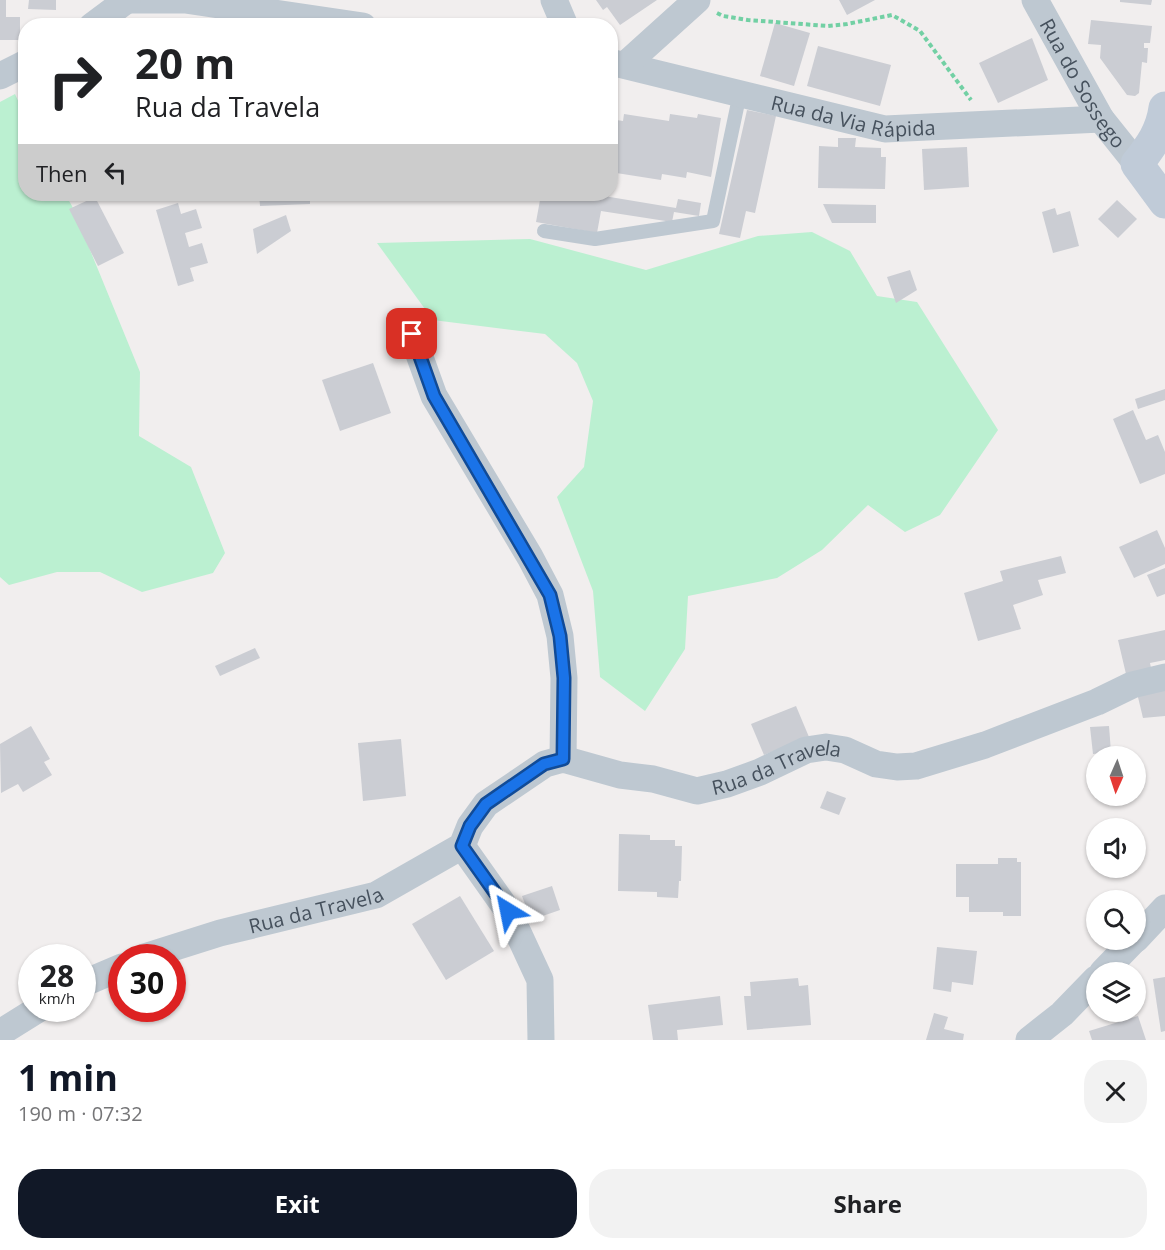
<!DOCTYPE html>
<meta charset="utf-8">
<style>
body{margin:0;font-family:"Open Sans",sans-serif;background:#f2f2f2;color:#202124;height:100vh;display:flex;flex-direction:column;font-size:22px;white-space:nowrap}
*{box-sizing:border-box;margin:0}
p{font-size:20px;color:#757577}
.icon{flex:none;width:33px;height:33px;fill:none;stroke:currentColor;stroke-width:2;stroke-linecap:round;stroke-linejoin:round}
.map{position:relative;height:1040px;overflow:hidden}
.sheet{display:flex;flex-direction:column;background:#fff;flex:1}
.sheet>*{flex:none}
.banner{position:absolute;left:18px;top:18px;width:600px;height:183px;border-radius:24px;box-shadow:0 2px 4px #0004;background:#fff;color:#202124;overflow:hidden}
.needle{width:39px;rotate:183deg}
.fabs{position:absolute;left:1086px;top:746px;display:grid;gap:12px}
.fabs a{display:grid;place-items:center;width:60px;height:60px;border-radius:50%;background:#fff;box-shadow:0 2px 4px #0004;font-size:30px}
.speed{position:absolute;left:18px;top:944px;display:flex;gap:12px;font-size:30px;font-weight:700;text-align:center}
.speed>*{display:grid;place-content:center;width:78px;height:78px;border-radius:50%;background:#fff;box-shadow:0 2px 4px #0004;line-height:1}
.speed small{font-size:15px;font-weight:400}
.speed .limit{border:9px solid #d22;background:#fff;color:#111}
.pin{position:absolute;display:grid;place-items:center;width:51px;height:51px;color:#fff;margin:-26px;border-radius:12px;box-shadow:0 3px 9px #0006}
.me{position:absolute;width:66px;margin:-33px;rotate:325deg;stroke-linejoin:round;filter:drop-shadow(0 0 4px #0008)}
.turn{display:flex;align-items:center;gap:21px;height:126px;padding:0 18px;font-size:27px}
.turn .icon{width:78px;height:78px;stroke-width:2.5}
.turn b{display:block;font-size:42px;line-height:51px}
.then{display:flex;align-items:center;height:57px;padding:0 18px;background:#0003;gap:12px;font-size:22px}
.round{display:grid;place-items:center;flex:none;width:63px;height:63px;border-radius:24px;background:#f2f2f2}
.summary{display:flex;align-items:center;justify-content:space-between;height:102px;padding:0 18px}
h1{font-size:36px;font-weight:700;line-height:45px;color:#111827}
.button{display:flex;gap:12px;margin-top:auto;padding:12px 18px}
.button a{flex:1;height:69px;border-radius:24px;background:#111827;color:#fff;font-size:24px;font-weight:700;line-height:69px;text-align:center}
.button a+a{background:#f2f2f2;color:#202124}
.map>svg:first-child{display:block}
.green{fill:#bbf0d1}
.building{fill:#cbcdd3}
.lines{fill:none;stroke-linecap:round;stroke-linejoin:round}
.path{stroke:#72d0a4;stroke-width:4;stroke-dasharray:4.5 3;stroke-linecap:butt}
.lane{stroke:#bec8d1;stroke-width:14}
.street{stroke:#bec8d1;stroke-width:27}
.secondary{stroke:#c0cbd8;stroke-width:33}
.route-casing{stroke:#114b97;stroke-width:15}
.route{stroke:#1a73e8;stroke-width:10}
.labels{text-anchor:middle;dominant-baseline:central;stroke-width:4.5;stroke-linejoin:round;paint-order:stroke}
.street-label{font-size:20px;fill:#46515d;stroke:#fff}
</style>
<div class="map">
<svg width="1165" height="1040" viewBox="0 0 1165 1040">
<rect width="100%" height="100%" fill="#f1eeee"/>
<g class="green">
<polygon points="15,94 25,116 26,194 65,194 72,206 140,372 139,436 191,467 225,553 213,573 142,592 100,572 57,572 9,585 0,577 0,102"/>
<polygon points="812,232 850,251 877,296 917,302 998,430 940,515 905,532 868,505 822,550 777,578 688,596 685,649 645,711 600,677 593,591 557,497 584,467 593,401 577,363 545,334 433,320 377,243 530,239 646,270 758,236"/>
</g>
<g class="building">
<polygon points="0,0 6,0 6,17 20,17 20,40 0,40"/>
<polygon points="29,0 56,0 56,10 28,9"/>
<polygon points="596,0 657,0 620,25 607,7 603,10"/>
<polygon points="839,0 875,0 847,15"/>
<polygon points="1120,0 1152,0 1151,5 1120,2"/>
<polygon points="1091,20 1152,26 1150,43 1144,43 1144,48 1148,48 1147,63 1142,62 1139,93 1135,96 1127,95 1100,58 1101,45 1088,44"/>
<polygon points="775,23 810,33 794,86 760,76"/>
<polygon points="1032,38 1048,80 998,103 979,63"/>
<polygon points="818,46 891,65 880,106 807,86"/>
<polygon points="747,110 776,116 755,213 746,211 740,238 719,234"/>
<polygon points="624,114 669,121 670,114 697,118 698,114 721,118 711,177 687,172 686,178 662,174 661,180 610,172 610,119 623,121"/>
<polygon points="838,138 856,138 855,147 881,148 881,157 886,157 885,189 818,188 819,146 838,147"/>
<polygon points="967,147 969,187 924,190 922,149"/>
<polygon points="259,194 310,194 310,204 260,206"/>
<polygon points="509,194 592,194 676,208 678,199 701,203 699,216 674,212 672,222 601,211 597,233 536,222 540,200"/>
<polygon points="95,197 124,253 98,266 69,209"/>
<polygon points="1117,200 1137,219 1118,238 1098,219"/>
<polygon points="178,203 181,214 196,209 202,228 185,233 189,247 202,243 208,263 190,268 194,281 178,286 156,210"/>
<polygon points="823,204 876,205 876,223 832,223"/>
<polygon points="1055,208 1057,215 1070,211 1079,246 1053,253 1042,212"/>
<polygon points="286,215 291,231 257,254 253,229"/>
<polygon points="910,270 917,290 896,303 887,277"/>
<polygon points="373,363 391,413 340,431 322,380"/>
<polygon points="1165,389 1165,400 1138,409 1135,399"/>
<polygon points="1133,410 1146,440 1158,435 1165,452 1165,474 1140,484 1113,419"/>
<polygon points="1157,530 1165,548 1165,564 1134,578 1119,547"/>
<polygon points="1061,556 1066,573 1038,580 1043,595 1013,605 1021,629 978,641 964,593 1003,581 1000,571"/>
<polygon points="1165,568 1165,594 1157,597 1147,575"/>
<polygon points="1165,630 1165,660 1150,663 1151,668 1126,674 1118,640"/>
<polygon points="255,648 260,658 220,676 215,666"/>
<polygon points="1165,686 1165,716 1143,718 1137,693"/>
<polygon points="796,706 809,737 764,755 751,724"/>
<polygon points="31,726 50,759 44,762 52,775 23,792 18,784 1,793 0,744"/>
<polygon points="1109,726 1111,752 1093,754 1090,727"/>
<polygon points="401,739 406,796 363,801 358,743"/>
<polygon points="827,791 846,798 839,815 820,808"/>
<polygon points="619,834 650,835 650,840 675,840 675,846 682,846 681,881 679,881 678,898 657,897 657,892 618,891"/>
<polygon points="998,858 1017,858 1017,862 1021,862 1021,916 1003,916 1003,912 969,912 969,897 956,897 956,864 998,864"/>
<polygon points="552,886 560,910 531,920 522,896"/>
<polygon points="460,896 494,951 446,980 412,924"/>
<polygon points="937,947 977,951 973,985 952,982 951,992 933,989"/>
<polygon points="1165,977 1165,1031 1161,1032 1153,979"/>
<polygon points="798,978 799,986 808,985 811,1025 747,1030 744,996 751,996 750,982"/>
<polygon points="720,996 723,1025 677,1030 678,1040 653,1040 648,1005"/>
<polygon points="934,1013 948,1017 944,1029 964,1034 963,1040 926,1040"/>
<polygon points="1138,1016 1146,1040 1092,1040 1089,1031"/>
</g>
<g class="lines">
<polyline class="path" points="717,13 723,16 748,20 828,26 847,24 892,15 920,31 971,100"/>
<polyline class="lane" points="544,231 595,239 713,221 740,93"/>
<g class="street">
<polyline points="127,0 185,0 363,26"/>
<polyline points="554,0 565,26"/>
<path id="s1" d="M1035 0 1101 119 1137 164"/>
<polyline points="92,26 127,0"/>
<path id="s2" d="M610 62 885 129 1101 119"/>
<polyline points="625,65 697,0"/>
<polyline points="0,76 26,63"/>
<polyline points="412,335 434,396 530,557 550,595 560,636 564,678 563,759"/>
<polyline points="462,846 508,911 540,980 541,1040"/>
<polyline points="1136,939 1165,908"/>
<path id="s3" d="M144 957 220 933 376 895 462 846 470 826 486 804 545 764 563 759 620 775 653 779 697 791 727 784 760 772 806 750 826 747 845 750 876 764 897 767 916 766 985 745 1097 702 1132 685 1165 677"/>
<polyline points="1103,972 1135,939"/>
<polyline points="82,984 122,967"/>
<polyline points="0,1033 40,1008"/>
<polyline points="1029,1040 1062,1014 1096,979"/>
</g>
<path class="secondary" d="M1165 108C1162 131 1151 146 1137 164L1165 202"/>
</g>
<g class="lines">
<defs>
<polyline id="route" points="412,334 434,396 550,595 560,636 564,678 563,759 544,764 486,804 470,826 462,846 508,911"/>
</defs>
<use href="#route" class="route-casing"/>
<use href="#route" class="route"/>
</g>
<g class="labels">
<g class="street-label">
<text stroke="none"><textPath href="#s1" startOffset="96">Rua do Sossego</textPath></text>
<text stroke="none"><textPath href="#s2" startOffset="250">Rua da Via Rápida</textPath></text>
<text stroke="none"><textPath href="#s3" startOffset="700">Rua da Travela</textPath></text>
<text stroke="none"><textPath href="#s3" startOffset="178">Rua da Travela</textPath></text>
</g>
</g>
</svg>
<div class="fabs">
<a><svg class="needle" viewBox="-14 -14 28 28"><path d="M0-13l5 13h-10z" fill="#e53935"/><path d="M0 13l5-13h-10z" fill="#757577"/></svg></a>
<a><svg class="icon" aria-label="sound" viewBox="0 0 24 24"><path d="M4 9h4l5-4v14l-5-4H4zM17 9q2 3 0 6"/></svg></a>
<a><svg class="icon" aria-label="search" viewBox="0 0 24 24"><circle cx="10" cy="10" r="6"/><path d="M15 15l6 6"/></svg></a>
<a><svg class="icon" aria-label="layers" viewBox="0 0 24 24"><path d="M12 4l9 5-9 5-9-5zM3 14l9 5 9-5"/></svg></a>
</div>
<div class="speed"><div>28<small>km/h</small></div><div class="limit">30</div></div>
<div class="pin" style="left:412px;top:334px;background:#d93025"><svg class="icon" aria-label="arrive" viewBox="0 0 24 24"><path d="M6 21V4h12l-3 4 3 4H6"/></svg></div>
<svg class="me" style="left:508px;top:911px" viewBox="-20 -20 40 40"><path d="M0-17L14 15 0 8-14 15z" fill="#1a73e8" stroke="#fff" stroke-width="4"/></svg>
<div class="banner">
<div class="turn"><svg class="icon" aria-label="right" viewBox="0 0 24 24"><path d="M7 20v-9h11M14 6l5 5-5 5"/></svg><div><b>20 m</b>Rua da Travela</div></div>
<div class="then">Then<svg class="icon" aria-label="left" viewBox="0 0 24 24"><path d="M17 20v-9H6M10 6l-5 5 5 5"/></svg></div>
</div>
</div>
<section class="sheet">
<div class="summary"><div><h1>1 min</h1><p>190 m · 07:32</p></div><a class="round"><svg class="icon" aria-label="close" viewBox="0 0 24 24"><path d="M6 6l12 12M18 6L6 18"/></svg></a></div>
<div class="button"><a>Exit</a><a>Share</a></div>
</section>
